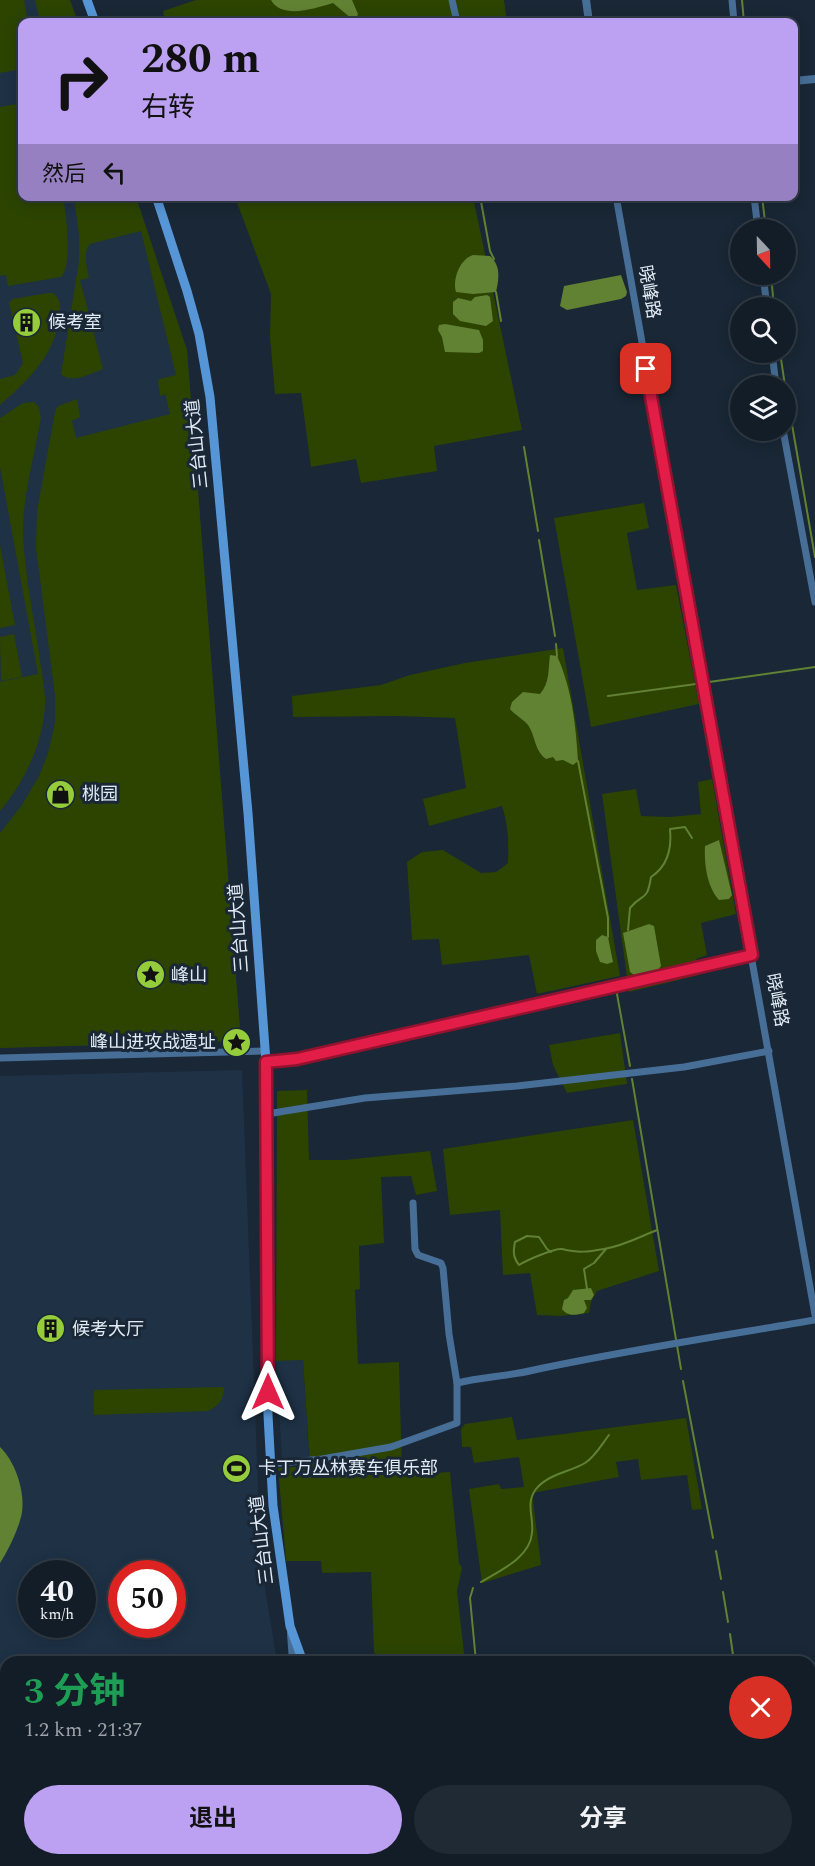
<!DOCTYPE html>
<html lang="zh">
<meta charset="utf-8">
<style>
body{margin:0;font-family:Spectral,"Noto Sans SC",serif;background:#202a34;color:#f1f3f6;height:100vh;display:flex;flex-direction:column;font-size:22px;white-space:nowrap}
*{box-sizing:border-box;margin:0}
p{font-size:20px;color:#9da2a8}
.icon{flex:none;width:33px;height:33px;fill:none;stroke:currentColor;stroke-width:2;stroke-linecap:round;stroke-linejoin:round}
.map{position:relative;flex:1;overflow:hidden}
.drawer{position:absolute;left:0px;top:1656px;width:816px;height:210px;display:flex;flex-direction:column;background:#131d28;border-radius:18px 18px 0 0;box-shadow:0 3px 15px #0003,0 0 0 2px #323b45}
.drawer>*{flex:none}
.hud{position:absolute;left:18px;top:18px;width:780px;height:183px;border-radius:12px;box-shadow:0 3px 15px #0003,0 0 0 2px #323b45;background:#bca0f2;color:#111;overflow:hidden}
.needle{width:39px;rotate:158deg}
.tools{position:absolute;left:730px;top:219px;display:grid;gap:12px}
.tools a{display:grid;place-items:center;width:66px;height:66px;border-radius:50%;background:#131d28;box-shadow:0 3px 15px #0003,0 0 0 2px #323b45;font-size:30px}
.speed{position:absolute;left:18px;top:1560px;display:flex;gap:12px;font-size:30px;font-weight:700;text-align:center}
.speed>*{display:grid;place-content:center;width:78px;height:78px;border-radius:50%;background:#131d28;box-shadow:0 3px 15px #0003,0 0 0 2px #323b45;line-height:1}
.speed small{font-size:15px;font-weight:400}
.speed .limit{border:9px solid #d22;background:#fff;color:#111}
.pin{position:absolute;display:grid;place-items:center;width:51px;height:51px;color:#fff;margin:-26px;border-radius:12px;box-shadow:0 3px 9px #0006}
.me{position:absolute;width:66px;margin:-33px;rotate:0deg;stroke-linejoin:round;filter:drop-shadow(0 0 4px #0008)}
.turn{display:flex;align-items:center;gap:21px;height:126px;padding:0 24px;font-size:27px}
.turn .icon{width:78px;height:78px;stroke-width:2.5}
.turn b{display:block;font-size:42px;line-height:51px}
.then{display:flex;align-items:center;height:57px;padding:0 24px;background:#0003;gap:12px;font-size:22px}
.round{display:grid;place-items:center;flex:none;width:63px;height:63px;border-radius:32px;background:#202a34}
.headline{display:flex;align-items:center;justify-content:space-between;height:102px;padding:0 24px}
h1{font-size:36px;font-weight:700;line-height:45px;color:#1e9e55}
.action{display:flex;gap:12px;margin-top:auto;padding:12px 24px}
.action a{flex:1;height:69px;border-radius:36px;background:#bca0f2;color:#111;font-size:24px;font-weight:700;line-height:69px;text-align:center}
.action a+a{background:#202a34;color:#f1f3f6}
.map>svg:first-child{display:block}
.built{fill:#1e3145;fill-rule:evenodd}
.green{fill:#2c4400}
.water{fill:#618133}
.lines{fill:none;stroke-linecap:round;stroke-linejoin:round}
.stream{stroke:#618133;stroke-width:2}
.minor{stroke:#476e96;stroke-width:7}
.tertiary{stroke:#476e96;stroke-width:8}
.secondary{stroke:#5796d6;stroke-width:9}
.route-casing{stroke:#92132f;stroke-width:15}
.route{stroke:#e11d48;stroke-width:10}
.labels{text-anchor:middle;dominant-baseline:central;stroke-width:6;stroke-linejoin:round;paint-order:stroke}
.street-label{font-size:18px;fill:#e1ebf5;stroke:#192736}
.poi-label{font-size:18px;fill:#e1ebf5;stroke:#192736;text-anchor:start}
</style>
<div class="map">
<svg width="815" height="1866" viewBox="0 0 815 1866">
<rect width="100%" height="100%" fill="#192736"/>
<g class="built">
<polygon points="0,0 70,0 78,22 22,22 22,196 136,197 187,350 241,1041 0,1048"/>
<path d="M242 1070 261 1563 277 1662H6V1860H304V1866H4L0 1858V1076ZM32 1574H82V1624H32ZM122 1574H172V1624H122Z"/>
<polygon points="303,1359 309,1457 282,1459 276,1361"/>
</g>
<g class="green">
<polygon points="0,0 24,0 28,22 22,22 22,69 0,73"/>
<polygon points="35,0 70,0 78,22 40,22"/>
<polygon points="196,0 504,0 507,22 165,22 163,11"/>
<path d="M22 103V196L63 197C66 213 73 266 61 277L8 286 6 275 0 276V107Z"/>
<path d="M74 197H136L187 350 241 1041 0 1048V833L22 805 39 776 48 753 55 723V696L36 547 37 511 55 412 58 406 77 399 80 417 72 421 76 438 170 414 165 394 160 396 158 381 159 379 176 375 141 231 90 244C82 255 87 266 89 278L80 280 103 369C91 373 72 385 61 374L79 261V235Z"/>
<polygon points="235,197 473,197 522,430 434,446 437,471 361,483 356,459 311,467 301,393 275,394 270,337 271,294"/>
<path d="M48 293H53C62 300 61 309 59 319 54 357 27 381 0 405V379L15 375 23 363 9 303 13 299Z"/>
<path d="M34 402 39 407 41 417C35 453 22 499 23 535 25 575 33 614 39 653 41 668 44 683 45 698 46 738 25 782 0 811V682L38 674 0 467V418L23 403Z"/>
<polygon points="644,503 649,528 627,533 637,590 676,585 699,704 591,727 554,518"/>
<polygon points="0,545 15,625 0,628"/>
<polygon points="14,634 22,677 1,681 0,637"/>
<path d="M563 648 620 976 537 994 529 955 442 965 439 939 412 940 407 862 422 852 443 850 481 873 496 872 508 863C509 843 508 824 502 806L429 826 423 799 466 788 455 718 397 716 293 717 292 696 381 685 410 675 465 663Z"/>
<polygon points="712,779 736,914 701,923 707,955 696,959 699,975 629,992 602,794 636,789 641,816 670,817 701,814 698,782"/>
<polygon points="620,1033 627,1084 567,1093 553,1065 549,1045"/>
<polygon points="307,1090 309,1160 345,1160 430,1151 437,1191 416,1195 411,1176 381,1177 384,1243 359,1246 360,1289 355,1290 358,1364 399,1362 402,1475 450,1472 459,1563 462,1568 457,1591 465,1662 378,1662 374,1652 371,1572 322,1573 321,1561 286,1561 278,1468 310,1466 303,1360 276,1361 277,1091"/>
<polygon points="633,1120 659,1271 597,1291 591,1302 589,1313 560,1316 537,1315 530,1273 503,1275 500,1210 450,1215 443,1149"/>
<path d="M224 1387C224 1399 219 1406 208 1411L94 1415V1390Z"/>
<polygon points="512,1417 517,1440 686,1418 702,1509 692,1510 687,1475 641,1480 638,1459 616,1462 619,1477 532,1493 541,1565 482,1583 469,1489 499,1484 501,1489 524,1487 519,1457 474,1463 471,1447 462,1447 461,1429 465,1424"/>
<polygon points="815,1744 815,1805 810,1806 810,1745"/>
<polygon points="810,1830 815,1830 815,1866 786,1866 786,1860 810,1860"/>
<polygon points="524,1860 759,1860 758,1866 519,1866 518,1864"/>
</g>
<g class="water">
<path d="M271 0H352L358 14 356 19H352L333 3C316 8 282 20 271 0Z"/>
<path d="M473 255 490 256C501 266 499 278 496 292L473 294 456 292C452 279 460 259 473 255Z"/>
<polygon points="621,275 627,292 626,296 621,299 567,310 560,306 564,286"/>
<polygon points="487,295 490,297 493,321 486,326 460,321 453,314 453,302 458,298 471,301 475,297"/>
<polygon points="445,324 479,330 483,340 483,351 479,353 445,352 442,337 438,330 439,325"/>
<path d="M550 655 557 656C572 688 576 727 578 761L573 765 563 760 556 761 553 757 546 759C534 750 536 737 528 725 523 719 515 715 510 709L512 702 523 692 540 694C550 682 548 670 550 655Z"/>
<path d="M719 840 732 895 729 899 719 900C707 887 704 864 705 846Z"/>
<polygon points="649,924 654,926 661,966 658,970 634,975 630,972 623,933"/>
<polygon points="602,935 608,937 613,962 607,964 600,962 596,951 596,940"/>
<path d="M591 1288 594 1295 591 1300H584L587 1308 584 1313C576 1315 568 1317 562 1309L564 1300 568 1298 573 1290Z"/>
<path d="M0 1447C15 1461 25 1491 22 1512 20 1526 8 1551 0 1563Z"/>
<polygon points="0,1791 6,1803 6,1842 0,1828"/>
</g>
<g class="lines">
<g class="stream">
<polyline points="742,0 744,22"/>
<polyline points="480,196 490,251 494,259"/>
<polyline points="762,196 766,230"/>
<polyline points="771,274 774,308"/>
<polyline points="496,292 501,321"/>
<polyline points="780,352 785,386"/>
<polyline points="786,390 815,557"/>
<polyline points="524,447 538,531"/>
<polyline points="539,540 555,636"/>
<polyline points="556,644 557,656"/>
<polyline points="709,682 815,667"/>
<polyline points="608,696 696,684"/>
<polyline points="578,761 608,918 608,937"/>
<path d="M628 930 630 908C643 892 647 903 651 877 668 866 672 849 670 829L685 827 692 838"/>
<polyline points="617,994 630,1066"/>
<polyline points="632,1079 681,1369"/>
<path d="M551 1252 547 1249 539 1237 527 1236 515 1242C513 1252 513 1257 519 1265 527 1260 555 1248 562 1249 579 1253 587 1252 604 1249 623 1246 639 1237 657 1230"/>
<polyline points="587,1289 584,1269 594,1263 606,1249"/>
<polyline points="683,1381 713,1538"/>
<polyline points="716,1551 721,1579"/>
<path d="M481 1582C499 1571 530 1558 532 1533 534 1516 525 1504 536 1489 548 1474 570 1472 585 1463 595 1457 602 1444 609 1435"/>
<polyline points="473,1588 470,1598 476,1662"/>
<polyline points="723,1592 728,1622"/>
<polyline points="730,1634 734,1662"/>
<polyline points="810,1755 815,1753"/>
</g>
<g class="minor">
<polyline points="452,0 457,22"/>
<polyline points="732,0 734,22"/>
<polyline points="616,196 815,1315"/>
<polyline points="754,196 758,230"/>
<polyline points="763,274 767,308"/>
<polyline points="772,352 776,386"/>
<polyline points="783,430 815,602"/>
<polyline points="0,1058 264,1051"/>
<polyline points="266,1062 297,1059 752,955"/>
<polyline points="267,1114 365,1098 517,1086 684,1067 769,1051"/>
<path d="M457 1383C483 1377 509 1376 534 1370 627 1350 721 1336 815 1320"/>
<polyline points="271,1464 322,1459 391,1447 457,1423 457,1383 449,1334 443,1268 441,1263 418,1255 415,1249 413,1203"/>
</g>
<g class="tertiary">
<polyline points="586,0 589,22"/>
<polyline points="794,81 815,79"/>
<polyline points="291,1633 293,1662"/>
<polyline points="315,1860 316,1866"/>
</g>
<g class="secondary">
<polyline points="87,0 95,22"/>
<polyline points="156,196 187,291 199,334 210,397 248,813 266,1062 268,1415 273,1506 290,1626 303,1662"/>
<polyline points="810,1812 815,1811"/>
</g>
</g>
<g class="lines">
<defs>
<polyline id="route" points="268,1392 266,1062 297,1059 752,955 646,369"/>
</defs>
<use href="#route" class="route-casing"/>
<use href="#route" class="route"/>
</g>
<defs>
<symbol id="building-disc" viewBox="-11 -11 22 22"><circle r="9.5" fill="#95cc3b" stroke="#192736"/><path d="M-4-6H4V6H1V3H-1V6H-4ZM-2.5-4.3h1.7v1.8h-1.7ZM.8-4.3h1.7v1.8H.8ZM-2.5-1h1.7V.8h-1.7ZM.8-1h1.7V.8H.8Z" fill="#111"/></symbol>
<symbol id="shop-disc" viewBox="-11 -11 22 22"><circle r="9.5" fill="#95cc3b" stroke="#192736"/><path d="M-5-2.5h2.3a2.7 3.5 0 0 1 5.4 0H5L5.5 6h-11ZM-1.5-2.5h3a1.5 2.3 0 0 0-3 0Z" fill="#111"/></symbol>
<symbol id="sight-disc" viewBox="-11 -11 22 22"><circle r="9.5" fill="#95cc3b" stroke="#192736"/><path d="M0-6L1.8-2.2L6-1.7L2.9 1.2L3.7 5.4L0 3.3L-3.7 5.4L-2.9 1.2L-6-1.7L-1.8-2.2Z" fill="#111"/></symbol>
<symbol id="stadium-disc" viewBox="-11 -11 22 22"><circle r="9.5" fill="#95cc3b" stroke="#192736"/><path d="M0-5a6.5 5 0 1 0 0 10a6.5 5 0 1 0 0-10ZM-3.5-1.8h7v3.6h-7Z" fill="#111"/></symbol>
</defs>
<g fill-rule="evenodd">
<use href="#building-disc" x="10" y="306" width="33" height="33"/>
<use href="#shop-disc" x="44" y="778" width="33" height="33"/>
<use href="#sight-disc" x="134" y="958" width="33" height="33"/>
<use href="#sight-disc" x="220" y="1026" width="33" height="33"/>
<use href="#building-disc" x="34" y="1312" width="33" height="33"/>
<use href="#stadium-disc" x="220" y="1452" width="33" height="33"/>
</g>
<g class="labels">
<g class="street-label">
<text transform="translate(649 292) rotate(80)">晓峰路</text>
<text transform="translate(197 444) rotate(-96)">三台山大道</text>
<text transform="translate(239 928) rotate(-94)">三台山大道</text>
<text transform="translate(777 1000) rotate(79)">晓峰路</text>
<text transform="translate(262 1540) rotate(-97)">三台山大道</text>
</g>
<g class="poi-label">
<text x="48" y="322">候考室</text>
<text x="82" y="794">桃园</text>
<text x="171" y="975">峰山</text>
<text x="216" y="1042" text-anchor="end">峰山进攻战遗址</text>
<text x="72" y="1329">候考大厅</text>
<text x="258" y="1468">卡丁万丛林赛车俱乐部</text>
</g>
</g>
</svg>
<div class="tools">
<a><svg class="needle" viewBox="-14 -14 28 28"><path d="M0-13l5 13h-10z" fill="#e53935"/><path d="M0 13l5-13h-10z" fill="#9da2a8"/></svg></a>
<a><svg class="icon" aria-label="search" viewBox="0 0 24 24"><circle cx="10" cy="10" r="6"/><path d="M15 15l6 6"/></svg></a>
<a><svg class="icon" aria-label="layers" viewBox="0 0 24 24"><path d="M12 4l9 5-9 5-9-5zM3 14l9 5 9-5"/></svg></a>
</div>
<div class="speed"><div>40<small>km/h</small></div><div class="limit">50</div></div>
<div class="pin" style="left:646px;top:369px;background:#d93025"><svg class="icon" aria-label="arrive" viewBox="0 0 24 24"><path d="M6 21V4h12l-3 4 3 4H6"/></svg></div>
<svg class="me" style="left:268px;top:1392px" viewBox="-20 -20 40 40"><path d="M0-17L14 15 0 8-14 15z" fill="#e11d48" stroke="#fff" stroke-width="4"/></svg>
<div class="hud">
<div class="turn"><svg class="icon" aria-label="right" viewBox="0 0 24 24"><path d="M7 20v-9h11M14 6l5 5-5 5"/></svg><div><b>280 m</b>右转</div></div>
<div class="then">然后<svg class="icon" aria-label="left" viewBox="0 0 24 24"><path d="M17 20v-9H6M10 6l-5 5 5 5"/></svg></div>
</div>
<section class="drawer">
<div class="headline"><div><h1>3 分钟</h1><p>1.2 km · 21:37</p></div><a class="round" style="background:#d93025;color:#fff"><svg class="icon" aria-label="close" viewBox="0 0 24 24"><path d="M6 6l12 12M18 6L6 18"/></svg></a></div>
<div class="action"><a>退出</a><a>分享</a></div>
</section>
</div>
